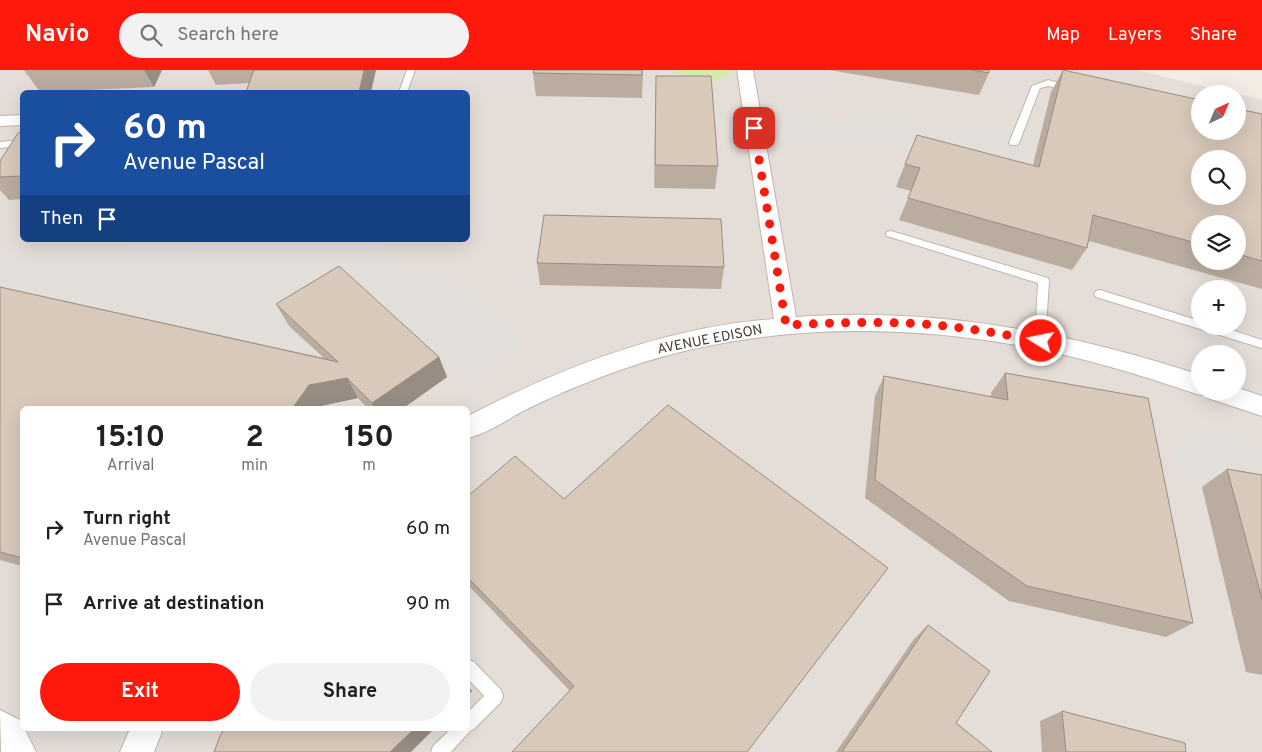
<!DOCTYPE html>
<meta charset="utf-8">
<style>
body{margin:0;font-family:Overpass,sans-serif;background:#f2f2f2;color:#202124;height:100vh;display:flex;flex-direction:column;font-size:19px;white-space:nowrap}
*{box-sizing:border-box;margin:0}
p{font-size:16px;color:#757577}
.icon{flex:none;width:28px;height:28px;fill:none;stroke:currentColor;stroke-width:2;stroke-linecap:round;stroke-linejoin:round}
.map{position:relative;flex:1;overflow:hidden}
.details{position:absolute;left:20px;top:336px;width:450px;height:325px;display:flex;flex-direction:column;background:#fff;border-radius:8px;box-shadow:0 5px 20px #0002}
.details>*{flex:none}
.top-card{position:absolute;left:20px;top:20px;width:450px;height:152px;border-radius:8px;box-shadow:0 5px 20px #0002;background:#1a4fa0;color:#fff;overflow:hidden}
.needle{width:32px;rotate:44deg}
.buttons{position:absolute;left:1191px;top:15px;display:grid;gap:10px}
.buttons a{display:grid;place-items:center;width:55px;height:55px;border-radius:50%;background:#fff;box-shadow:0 5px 20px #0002;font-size:25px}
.pin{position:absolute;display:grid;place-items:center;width:42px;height:42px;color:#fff;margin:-21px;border-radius:10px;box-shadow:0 2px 8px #0006}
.me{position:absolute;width:55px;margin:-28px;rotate:280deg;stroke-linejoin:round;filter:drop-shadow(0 0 4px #0008)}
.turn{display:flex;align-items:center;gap:18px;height:105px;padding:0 20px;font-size:22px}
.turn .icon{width:65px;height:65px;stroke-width:2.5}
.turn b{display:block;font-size:35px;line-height:42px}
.then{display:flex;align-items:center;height:48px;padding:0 20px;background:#0003;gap:10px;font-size:19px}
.eta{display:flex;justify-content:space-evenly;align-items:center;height:85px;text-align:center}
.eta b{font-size:30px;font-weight:700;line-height:35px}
.button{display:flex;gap:10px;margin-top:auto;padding:10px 20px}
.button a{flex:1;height:58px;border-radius:30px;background:#ff190d;color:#fff;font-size:20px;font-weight:700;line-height:58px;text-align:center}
.button a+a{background:#f2f2f2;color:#202124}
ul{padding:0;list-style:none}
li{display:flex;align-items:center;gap:15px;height:75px;padding:0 20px}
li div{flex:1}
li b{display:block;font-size:19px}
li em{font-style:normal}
header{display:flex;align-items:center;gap:30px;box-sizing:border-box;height:70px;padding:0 25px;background:#ff190d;color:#fff}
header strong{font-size:24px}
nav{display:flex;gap:28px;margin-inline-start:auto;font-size:18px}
.search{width:350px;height:45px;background:#f2f2f2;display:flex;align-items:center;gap:12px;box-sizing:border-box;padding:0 18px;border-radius:28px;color:#757577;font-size:19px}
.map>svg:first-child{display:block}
.industrial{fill:#e4ddd8;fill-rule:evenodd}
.green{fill:#d3eaa8}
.parking{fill:#e2dfdb}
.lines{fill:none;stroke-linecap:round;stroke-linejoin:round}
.lane-casing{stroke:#c1b6a7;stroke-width:2}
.street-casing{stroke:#c1b6a7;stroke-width:2}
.lane{fill:#fff;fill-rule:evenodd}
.street{fill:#fff;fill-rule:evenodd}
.wall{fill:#baada0;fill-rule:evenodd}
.shaded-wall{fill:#978d82}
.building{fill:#d8c9ba;stroke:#978d82;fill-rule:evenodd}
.route{stroke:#ff190d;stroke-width:9;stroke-dasharray:0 16.2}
.labels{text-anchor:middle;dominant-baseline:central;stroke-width:4;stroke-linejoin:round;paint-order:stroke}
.street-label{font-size:14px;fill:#443b32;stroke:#fff}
</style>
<header>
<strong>Navio</strong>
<div class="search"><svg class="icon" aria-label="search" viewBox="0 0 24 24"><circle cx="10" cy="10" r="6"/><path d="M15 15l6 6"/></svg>Search here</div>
<nav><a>Map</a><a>Layers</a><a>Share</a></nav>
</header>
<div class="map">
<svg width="1262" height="682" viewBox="0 0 1262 682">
<rect width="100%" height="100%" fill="#f2ece2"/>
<path class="industrial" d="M0 0H1136L1235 24H1200V61H1238V24L1262 30V682H0ZM22 22H468V170H22ZM1200 89H1238V126H1200ZM1200 154H1238V191H1200ZM1200 219H1238V256H1200ZM1200 284H1238V321H1200ZM22 339H468V659H22Z"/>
<polygon class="green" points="671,0 730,0 731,3 709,14"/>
<g class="parking">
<polygon points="785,45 1033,59 1019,109 905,78 787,73"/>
<polygon points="211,170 374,170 418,208 436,197 525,272 467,315 353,212 284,255 307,277 294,296 0,228 0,189"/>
<polygon points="1197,353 1262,375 1262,420 1176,403 1172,367 1196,373"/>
</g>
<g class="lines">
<defs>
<g id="lane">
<polygon points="407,0 415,0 407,22 399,22"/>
<polygon points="1048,10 1076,18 1072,21 1048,16 1040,18 1019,73 1017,75 1011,75 1009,73 1032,16"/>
<polygon points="22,70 22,76 0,78 0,72"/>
<polygon points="891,161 1048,208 1049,211 1045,274 1037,274 1035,271 1038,213 887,166 886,164 887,162"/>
<polygon points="1100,220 1200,251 1200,256 1220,256 1262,270 1262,278 1096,227 1094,224 1096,221"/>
<polygon points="468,590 474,592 501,620 503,626 501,632 474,659 470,661 451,682 431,682 433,676 451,659 468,659 468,642 484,626 468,609"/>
</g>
<g id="street">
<path d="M737 0H753L796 247C935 237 1069 262 1200 305V321H1238V318L1262 326V346L1208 328 1206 323 1200 325C1143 306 1086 288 1027 277 901 253 761 254 638 294 601 306 564 321 529 338 509 348 489 363 468 368V346C562 297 666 257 774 249Z"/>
<polygon points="22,45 22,55 0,56 0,46"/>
<polygon points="0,640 20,650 36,682 1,682"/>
<polygon points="130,659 163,659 154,682 120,682"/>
</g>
</defs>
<use href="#lane" class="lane-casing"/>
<use href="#street" class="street-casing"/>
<use href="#lane" class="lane"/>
<use href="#street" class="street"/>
</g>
<g class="wall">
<polygon points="24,0 162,0 154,17 47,22 40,22"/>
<polygon points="208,0 376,0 249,13 216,15"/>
<polygon points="534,0 643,0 642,28 536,26 533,3"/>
<polygon points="829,0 989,0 989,3 979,25"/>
<path d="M1063 0 1262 44V219L1089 171 1087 178 1072 200 899 150 911 121 896 117 905 94 1033 95 1051 22ZM1200 154H1238V191H1200Z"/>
<polygon points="656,6 718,96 715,119 654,118"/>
<polygon points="22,62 22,129 9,130 0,120 0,91"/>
<polygon points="537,193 724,197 721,219 540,215"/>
<polygon points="0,217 324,288 289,256 276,234 439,287 447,307 402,339 368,339 358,328 321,336 22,339 22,496 0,490"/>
<polygon points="1005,303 1193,553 1166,567 1009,531 865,428 875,326 884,306 991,327 991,323"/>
<polygon points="1227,399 1262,405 1262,605 1246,602 1202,417"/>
<polygon points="468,426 564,429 888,498 570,621 468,515"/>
<polygon points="928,555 956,653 992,682 836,682 914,569"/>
<polygon points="1062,641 1186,682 1042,682 1040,651"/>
</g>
<g class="shaded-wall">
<polygon points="144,0 162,0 154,17"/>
<polygon points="364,0 376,0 371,22 359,22"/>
<polygon points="439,287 447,307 402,339 375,339 372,333"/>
<polygon points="347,308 358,328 321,336 319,339 292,339 309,315"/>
<polygon points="468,616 472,621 468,625"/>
<polygon points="414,659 434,659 411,682 390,682"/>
</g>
<g class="building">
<polygon points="254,0 364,0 359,22 246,22"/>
<polygon points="534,0 642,0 642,5 533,3"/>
<polygon points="972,0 989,0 989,3"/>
<path d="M1063 0 1200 30V61H1238V39L1262 44V191L1238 184V154H1200V174L1093 145 1087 178 908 128 920 98 905 94 917 65 1039 97ZM1200 89H1238V126H1200Z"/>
<polygon points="656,6 711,6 718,96 655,95"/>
<polygon points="1211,21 1225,23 1226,24 1209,24"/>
<polygon points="22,62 22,106 0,107 0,91 18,63"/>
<polygon points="544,145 721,149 724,197 537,193"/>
<polygon points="339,196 439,287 372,333 347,308 309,315 292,339 22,339 22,488 0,482 0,217 338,292 276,234"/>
<polygon points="1005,303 1148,328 1193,553 1027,516 875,410 884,306 1008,330"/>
<polygon points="668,335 888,498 747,682 512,682 574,616 468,508 468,426 515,386 564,429"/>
<polygon points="1227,399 1262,405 1262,529"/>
<polygon points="928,555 990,601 956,653 992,682 842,682"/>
<polygon points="1062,641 1185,673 1186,682 1066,682"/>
<polygon points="224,659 414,659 390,682 214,682 220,666"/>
</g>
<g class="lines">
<path class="route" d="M754 58 786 255C832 253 877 251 923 254 963 257 1002 264 1041 271"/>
</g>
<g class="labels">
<g class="street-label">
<text transform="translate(710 270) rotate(-11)">AVENUE EDISON</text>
</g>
</g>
</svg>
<div class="buttons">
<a><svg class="needle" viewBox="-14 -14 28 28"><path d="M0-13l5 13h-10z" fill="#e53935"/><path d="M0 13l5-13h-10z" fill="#757577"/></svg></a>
<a><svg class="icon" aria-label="search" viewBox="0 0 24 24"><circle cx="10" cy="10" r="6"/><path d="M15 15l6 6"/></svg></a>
<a><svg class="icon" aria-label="layers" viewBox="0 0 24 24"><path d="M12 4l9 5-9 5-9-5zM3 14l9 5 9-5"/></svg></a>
<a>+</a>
<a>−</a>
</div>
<div class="pin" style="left:754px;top:58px;background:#d93025"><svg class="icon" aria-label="arrive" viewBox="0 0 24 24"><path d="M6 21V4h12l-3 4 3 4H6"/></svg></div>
<svg class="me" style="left:1041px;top:271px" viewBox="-20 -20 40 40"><circle r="17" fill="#ff190d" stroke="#fff" stroke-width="3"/><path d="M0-11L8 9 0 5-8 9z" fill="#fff"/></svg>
<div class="top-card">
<div class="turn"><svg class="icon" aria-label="right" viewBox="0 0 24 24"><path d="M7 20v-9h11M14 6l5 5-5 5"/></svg><div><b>60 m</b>Avenue Pascal</div></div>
<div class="then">Then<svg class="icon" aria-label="arrive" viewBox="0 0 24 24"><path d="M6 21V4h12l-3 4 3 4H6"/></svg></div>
</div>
<section class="details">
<div class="eta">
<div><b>15:10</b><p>Arrival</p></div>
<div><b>2</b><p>min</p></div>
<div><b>150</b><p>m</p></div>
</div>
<ul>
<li><svg class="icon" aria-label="right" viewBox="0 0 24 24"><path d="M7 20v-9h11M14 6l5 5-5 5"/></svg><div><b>Turn right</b><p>Avenue Pascal</p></div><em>60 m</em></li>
<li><svg class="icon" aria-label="arrive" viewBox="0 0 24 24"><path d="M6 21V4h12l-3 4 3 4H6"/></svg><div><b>Arrive at destination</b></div><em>90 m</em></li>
</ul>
<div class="button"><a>Exit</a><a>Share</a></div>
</section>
</div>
